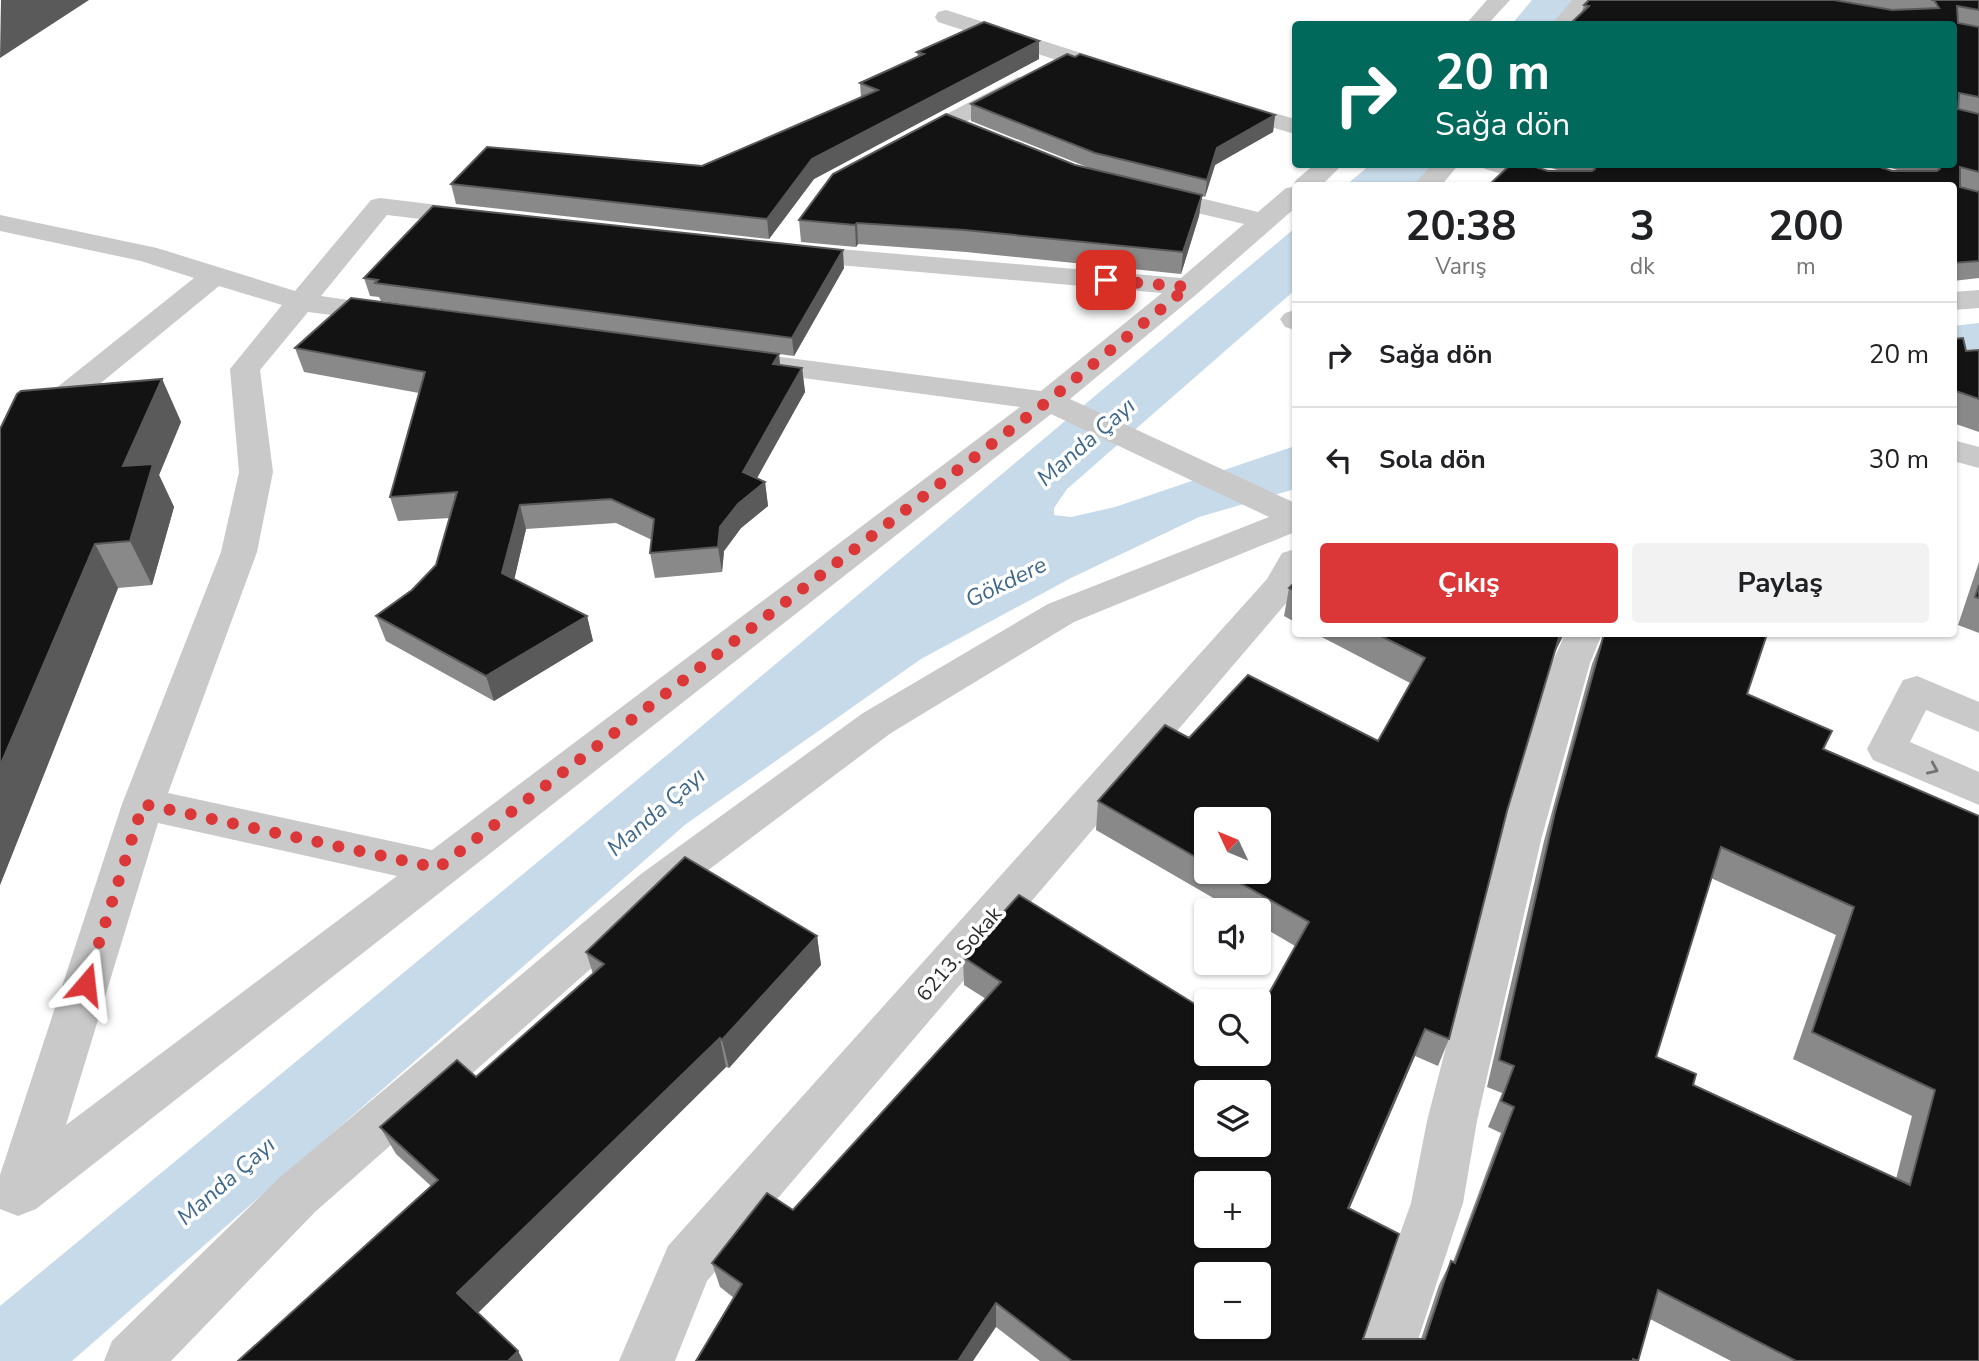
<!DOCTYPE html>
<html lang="tr">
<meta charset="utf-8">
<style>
body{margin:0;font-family:"Nunito Sans",sans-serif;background:#f2f2f2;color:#202124;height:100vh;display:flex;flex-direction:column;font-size:26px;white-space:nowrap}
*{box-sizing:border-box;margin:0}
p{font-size:23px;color:#757577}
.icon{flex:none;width:38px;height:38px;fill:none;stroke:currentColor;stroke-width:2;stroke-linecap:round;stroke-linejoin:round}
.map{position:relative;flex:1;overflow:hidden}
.sheet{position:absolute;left:1292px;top:182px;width:665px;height:455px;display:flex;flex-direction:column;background:#fff;border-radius:7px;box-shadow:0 2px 5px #0004}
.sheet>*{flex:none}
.top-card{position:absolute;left:1292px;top:21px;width:665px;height:147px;border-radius:7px;box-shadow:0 2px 5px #0004;background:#00695c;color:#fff;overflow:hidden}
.needle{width:46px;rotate:314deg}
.fabs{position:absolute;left:1194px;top:807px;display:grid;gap:14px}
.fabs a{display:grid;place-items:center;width:77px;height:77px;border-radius:7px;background:#fff;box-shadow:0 2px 5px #0004;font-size:35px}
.pin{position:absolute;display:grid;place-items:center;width:60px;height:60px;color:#fff;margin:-30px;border-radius:14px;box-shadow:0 4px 10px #0006}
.me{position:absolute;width:77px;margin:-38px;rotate:17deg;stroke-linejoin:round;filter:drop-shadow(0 0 5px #0008)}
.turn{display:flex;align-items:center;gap:24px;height:147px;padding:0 28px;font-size:32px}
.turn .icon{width:91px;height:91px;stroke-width:2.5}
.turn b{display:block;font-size:49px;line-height:60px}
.eta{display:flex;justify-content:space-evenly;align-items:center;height:119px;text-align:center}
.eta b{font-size:42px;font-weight:700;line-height:49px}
.cta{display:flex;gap:14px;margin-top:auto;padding:14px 28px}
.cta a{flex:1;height:80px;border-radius:7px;background:#db3738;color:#fff;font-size:28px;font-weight:700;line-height:80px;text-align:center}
.cta a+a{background:#f2f2f2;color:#202124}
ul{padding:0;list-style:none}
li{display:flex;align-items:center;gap:21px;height:105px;padding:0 28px;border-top:2px solid #e0e0e0}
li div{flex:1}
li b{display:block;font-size:26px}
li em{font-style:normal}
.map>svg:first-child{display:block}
.water{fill:#c7dae9}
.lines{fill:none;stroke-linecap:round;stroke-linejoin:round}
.minor{fill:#c9c9c9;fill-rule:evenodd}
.wall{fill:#898989;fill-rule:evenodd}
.shaded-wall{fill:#5a5a5a}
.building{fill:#131313;stroke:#5a5a5a;stroke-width:2;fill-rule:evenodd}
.oneway{stroke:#737373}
.route{stroke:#db3738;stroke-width:12;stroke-dasharray:0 21.6}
.labels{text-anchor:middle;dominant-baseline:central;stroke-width:7;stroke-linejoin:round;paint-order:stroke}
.street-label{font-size:21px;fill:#2c2c2c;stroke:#fff}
.water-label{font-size:23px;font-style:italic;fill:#3f688a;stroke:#fff}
</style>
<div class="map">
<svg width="1979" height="1361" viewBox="0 0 1979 1361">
<rect width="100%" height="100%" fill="#fff"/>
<g class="water">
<polygon points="1532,0 1575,0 1557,24 1512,24"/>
<polygon points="1370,165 1438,165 1414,185 1345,186"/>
<polygon points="1295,228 1295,290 1067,489 1054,508 1054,515 1071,517 1115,507 1295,446 1295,489 1199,517 1071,578 921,659 686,824 72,1361 0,1361 0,1306 678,746"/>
<polygon points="1979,323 1979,354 1953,357 1953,326"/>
</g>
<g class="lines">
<g class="minor">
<polygon points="1487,0 1510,0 1488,24 1466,24"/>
<polygon points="1572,0 1595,0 1574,24 1552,24"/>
<polygon points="946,10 1122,66 1126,71 1122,76 1106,76 938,22 935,17 938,12"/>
<polygon points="1018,77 1026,79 1030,84 1026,89 920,147 911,149 902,147 899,142 902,137"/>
<polygon points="1225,99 1295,119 1295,134 1217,111 1213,106 1217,101"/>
<path d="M1315 164H1343L1321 186H1295V208L1198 293 1070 399 1295 503V532L1074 622 891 733 671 898 315 1212 171 1361H104L112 1341 279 1178 641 874 863 713 1048 604 1269 517 1051 414 36 1209 18 1216 0 1209V1175L122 804 221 552 239 472 230 369 282 305 219 286 12 456 0 459V433L194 278 141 261 0 231V215L157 248 295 291 371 200 380 198 479 210 488 212 492 218 488 224 479 226 387 215 321 296 403 308 408 314 403 320 393 323 308 312 260 370 273 472 257 552 168 793 432 850 1020 407 751 371 740 368 736 362 740 356 751 353 1041 391 1162 293 792 261 782 259 778 253 782 247 792 245 1181 278 1244 224 1142 200 1138 194 1142 188 1151 186 1258 212 1286 188 1293 187 1296 180ZM158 823 397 876 66 1125Z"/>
<polygon points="1432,164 1459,164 1441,186 1413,186"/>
<polygon points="1482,164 1525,164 1583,180 1587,186 1543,186 1485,169"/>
<polygon points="1979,290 1979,308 1953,310 1953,292"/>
<polygon points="1295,310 1295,330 1285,327 1280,319 1285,313"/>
<polygon points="1953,440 1979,447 1979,468 1953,461"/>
<polygon points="1295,549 1294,594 707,1281 675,1361 619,1361 668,1246 1267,579 1282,553"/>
<polygon points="1565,634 1602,634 1590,663 1541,840 1477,1121 1463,1203 1411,1361 1355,1361 1411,1203 1427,1121 1499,840 1552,663"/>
<polygon points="1917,676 1979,702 1979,732 1926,710 1910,742 1979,772 1979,805 1873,760 1867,749 1903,680"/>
</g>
</g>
<g class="wall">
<polygon points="1838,0 1979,0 1979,278 1953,281 1953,186 1548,171 1561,171 1539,164 1871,164 1892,171 1901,171 1878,164 1953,164 1582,12 1584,5 1894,10"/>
<polygon points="917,52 1039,59 814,179 769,239 456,204 451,184 702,166 861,98 860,83 918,57"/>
<polygon points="1075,57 1275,115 1273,132 1215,165 1205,197 1202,196 1199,216 1181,274 966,252 858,244 856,247 801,242 799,220 1075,165 1092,169 971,121 971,104"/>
<polygon points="844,268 794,356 381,301 379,297 370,296 364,278"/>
<polygon points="1953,339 1966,351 1979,350 1979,432 1953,423"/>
<polygon points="295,348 779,354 780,365 802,368 805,392 757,478 765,482 768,506 741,528 724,551 722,572 655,578 650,553 652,540 616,523 526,529 514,579 587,616 593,641 494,701 386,641 376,616 412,590 436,565 450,518 398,521 390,497 419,393 304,372"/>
<polygon points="162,379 181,422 159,475 174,507 152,585 118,588 0,885 0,429"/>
<polygon points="1979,562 1979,633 1958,625"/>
<polygon points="1295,582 1295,622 1284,616 1289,588"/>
<path d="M1316 634H1564L1554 653 1507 811 1449 1039 1438 1066 1415 1056 1349 1208 1363 1339H1421L1439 1285 1451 1261 1453 1262 1501 1133 1488 1127 1502 1093 1487 1087 1544 841 1592 664 1604 634H1603H1767L1747 694 1823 749 1979 816V1361H1731L1650 1319 1638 1361H1040L996 1327 734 1298 720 1287 712 1263 793 1210 986 999 964 985 963 957 1258 1054 1295 946 1258 924V910H1234L1096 830 1098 801 1189 738 1378 741 1410 683ZM1206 819 1258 872H1206ZM1711 878 1836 935 1793 1059 1912 1116 1896 1179 1693 1085 1656 1057Z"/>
<polygon points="817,936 821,965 729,1068 726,1067 477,1313 518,1351 523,1361 238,1361 431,1186 396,1154 380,1127 476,1077 593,974 586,952"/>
</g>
<g class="shaded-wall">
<polygon points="1,0 89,0 0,58"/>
<polygon points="1039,41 1039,59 814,179 769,239 767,219 812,159"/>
<polygon points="1275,115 1273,132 1215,165 1205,197 1207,180 1217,148"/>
<polygon points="1202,195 1199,216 1181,274 1183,252"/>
<polygon points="857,223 858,244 856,247 855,225"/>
<polygon points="843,250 844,268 794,356 792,338"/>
<polygon points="779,354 781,378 773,364"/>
<polygon points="802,368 805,392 747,496 743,472"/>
<polygon points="162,379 181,422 159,475 174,507 152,585 130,541 123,466"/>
<polygon points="765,482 768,506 741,528 724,551 722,572 718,547 720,527 738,504"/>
<polygon points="520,505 526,529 510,598 502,573"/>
<polygon points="95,544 118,588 0,885 0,766"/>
<polygon points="587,616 593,641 494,701 486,676"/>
<polygon points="1560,634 1564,634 1550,662"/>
<polygon points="817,936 821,965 729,1068 722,1040"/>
<polygon points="1425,1029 1415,1056 1339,1233 1348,1208"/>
<polygon points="720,1038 726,1067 472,1319 457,1293"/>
<polygon points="996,1303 996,1327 973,1361 958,1361"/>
<polygon points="518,1351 523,1361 508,1361"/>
</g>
<g class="building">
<polygon points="1589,0 1834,0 1892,10 1939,8 1934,0 1931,0 1979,0 1979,10 1957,6 1958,23 1979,27 1979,97 1959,93 1958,109 1979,114 1979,172 1960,167 1960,187 1979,192 1979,261 1953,263 1953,186 1488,186 1511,164 1526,164 1548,171 1592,171 1595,169 1592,164 1871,164 1892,171 1937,171 1940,169 1937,164 1953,164 1953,24 1570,24 1589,6 1584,5"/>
<polygon points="984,22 1039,41 812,159 767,219 451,184 487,147 702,166 878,90 860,83 924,54 917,52"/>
<polygon points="1067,54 1075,57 1080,54 1275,115 1217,148 1207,180 1095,153 971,104"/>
<polygon points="946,114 1075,165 1202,195 1183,252 965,230 857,223 855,225 799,220 833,174"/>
<polygon points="433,206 843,250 792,338 375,283 378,280 364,278"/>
<polygon points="351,298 779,354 773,364 802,368 743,472 765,482 738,504 720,527 718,547 650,553 654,519 611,499 520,505 502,573 587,616 486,676 376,616 412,590 436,565 457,492 390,497 425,372 295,348"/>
<polygon points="1963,338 1966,351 1979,350 1979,399 1953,390 1953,339"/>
<polygon points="162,379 123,466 153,464 130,541 95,544 0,766 0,429 17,394 21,391"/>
<polygon points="1295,582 1295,591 1289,588"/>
<polygon points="1979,585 1979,598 1975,597"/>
<path d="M1377 634H1560L1507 811 1449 1039 1425 1029 1348 1208 1399 1234 1363 1339H1425L1451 1261 1455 1263 1514 1107 1501 1101 1514 1066 1499 1060 1555 812 1604 634H1767L1747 694 1832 731 1823 749 1979 816V1361H1796L1658 1290 1638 1361 1633 1359V1361H1072L996 1303 958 1361H696L742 1284 712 1263 767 1193 793 1210 1001 982 963 957 1019 895 1206 1011V1054H1258V1013L1309 922 1221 872H1258V819H1206V863L1098 801 1165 725 1189 738 1248 675 1378 741 1425 658ZM1721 847 1854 907 1812 1032 1935 1090 1910 1185 1693 1085 1696 1074 1656 1057ZM1206 1092H1258V1144H1206ZM1206 1183H1258V1236H1206ZM1206 1274H1258V1326H1206Z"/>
<polygon points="685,857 817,936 722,1040 720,1038 457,1293 518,1351 508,1361 238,1361 438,1180 380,1127 457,1060 476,1077 604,964 586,952"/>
</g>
<defs><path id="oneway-chevron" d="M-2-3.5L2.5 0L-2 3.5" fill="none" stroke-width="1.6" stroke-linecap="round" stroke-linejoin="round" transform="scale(1.75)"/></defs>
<use class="oneway" href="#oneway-chevron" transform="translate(1933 769) rotate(24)"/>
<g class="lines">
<polyline class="route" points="86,984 143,804 438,868 1048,401 1188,287 1106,280"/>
</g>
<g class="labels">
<g class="street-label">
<text transform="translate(959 954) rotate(-49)">6213. Sokak</text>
</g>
<g class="water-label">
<text transform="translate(1086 442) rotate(-41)">Manda Çayı</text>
<text transform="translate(1006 582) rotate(-26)">Gökdere</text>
<text transform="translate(656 812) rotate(-41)">Manda Çayı</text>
<text transform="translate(226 1181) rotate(-41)">Manda Çayı</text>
</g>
</g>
</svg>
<div class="fabs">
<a><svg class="needle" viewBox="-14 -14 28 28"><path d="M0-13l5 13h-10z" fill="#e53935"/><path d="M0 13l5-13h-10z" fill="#757577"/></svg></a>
<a><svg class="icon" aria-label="sound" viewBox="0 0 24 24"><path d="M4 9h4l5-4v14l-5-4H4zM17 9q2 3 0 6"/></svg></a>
<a><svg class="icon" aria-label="search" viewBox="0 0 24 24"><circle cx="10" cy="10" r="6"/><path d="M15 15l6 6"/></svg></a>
<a><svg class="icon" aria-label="layers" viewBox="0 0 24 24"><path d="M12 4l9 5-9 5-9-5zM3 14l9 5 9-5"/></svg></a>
<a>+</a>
<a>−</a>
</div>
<div class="pin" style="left:1106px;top:280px;background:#d93025"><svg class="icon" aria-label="arrive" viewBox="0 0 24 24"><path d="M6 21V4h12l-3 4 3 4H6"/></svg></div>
<svg class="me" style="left:86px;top:984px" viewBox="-20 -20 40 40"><path d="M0-17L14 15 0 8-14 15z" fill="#db3738" stroke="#fff" stroke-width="4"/></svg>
<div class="top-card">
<div class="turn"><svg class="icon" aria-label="right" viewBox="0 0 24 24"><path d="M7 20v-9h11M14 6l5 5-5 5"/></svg><div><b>20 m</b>Sağa dön</div></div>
</div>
<section class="sheet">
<div class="eta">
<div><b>20:38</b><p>Varış</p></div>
<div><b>3</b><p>dk</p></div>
<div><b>200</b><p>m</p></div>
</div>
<ul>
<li><svg class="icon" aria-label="right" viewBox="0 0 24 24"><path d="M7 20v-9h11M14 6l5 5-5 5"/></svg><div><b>Sağa dön</b></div><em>20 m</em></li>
<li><svg class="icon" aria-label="left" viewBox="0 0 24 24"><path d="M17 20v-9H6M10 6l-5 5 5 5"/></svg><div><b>Sola dön</b></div><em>30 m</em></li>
</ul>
<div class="cta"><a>Çıkış</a><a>Paylaş</a></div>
</section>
</div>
